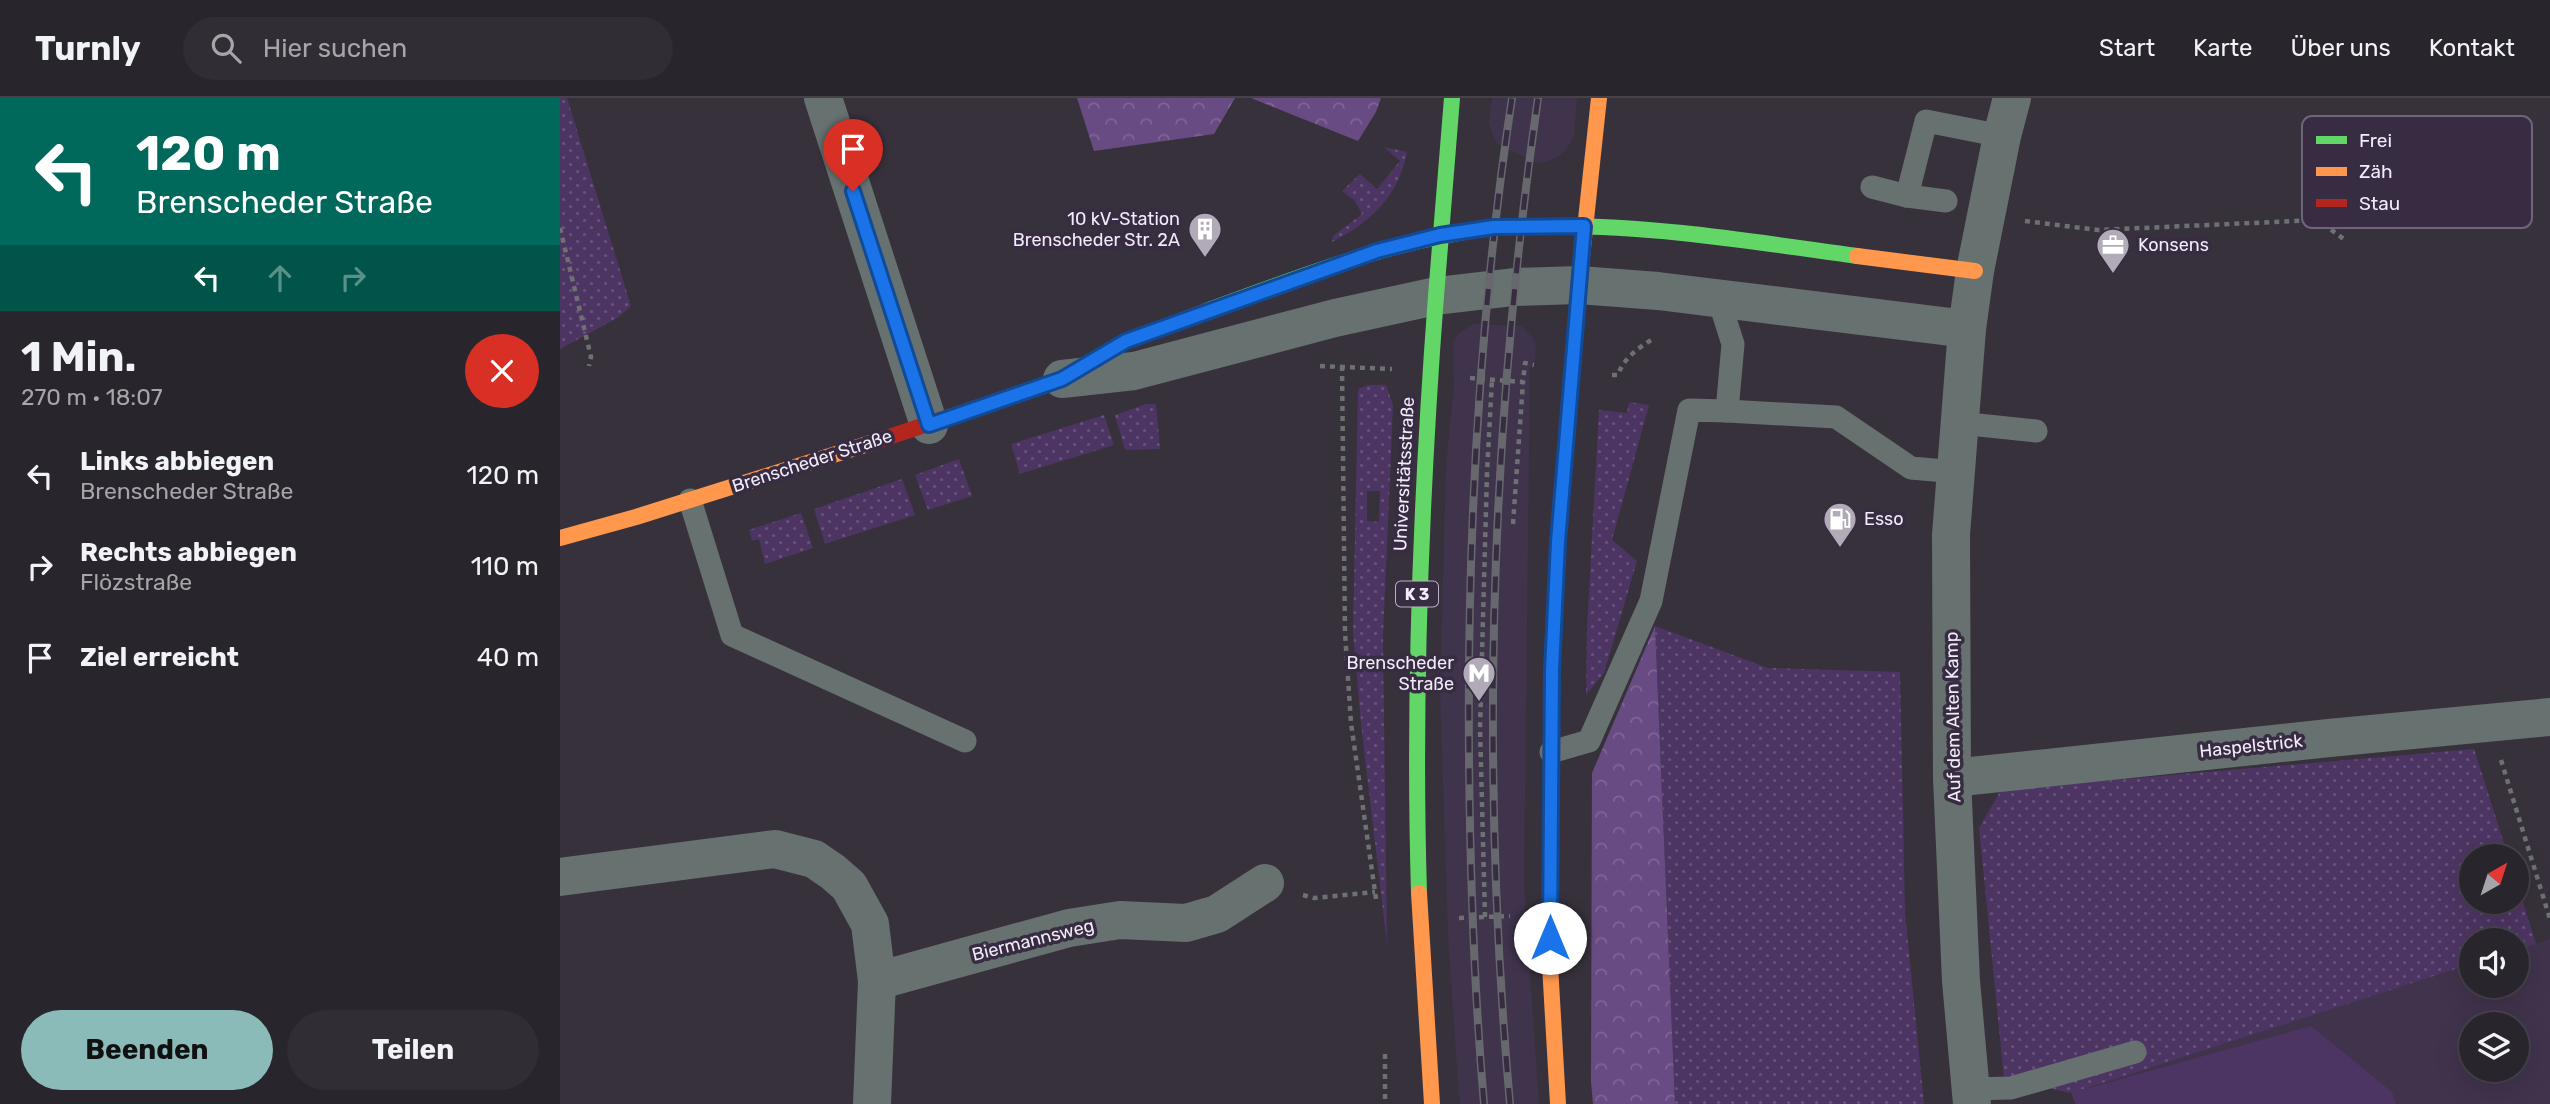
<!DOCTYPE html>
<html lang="de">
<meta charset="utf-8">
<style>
body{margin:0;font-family:Rubik,sans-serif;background:#312d35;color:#f1f3f6;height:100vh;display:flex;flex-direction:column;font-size:26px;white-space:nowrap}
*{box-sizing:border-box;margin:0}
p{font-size:23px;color:#a5a5aa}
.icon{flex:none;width:38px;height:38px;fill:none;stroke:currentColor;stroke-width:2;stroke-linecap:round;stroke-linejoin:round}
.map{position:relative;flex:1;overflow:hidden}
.sheet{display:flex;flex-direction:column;background:#29252d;width:560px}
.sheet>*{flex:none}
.hud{background:#00695c;color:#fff;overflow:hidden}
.needle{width:46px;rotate:39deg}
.controls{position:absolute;left:1899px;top:746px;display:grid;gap:14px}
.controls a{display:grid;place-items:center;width:70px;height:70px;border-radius:50%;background:#29252d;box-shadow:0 7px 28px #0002,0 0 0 2px #454249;font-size:35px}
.pin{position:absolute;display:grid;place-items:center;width:60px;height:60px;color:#fff;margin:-72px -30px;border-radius:50% 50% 50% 0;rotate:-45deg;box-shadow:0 0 7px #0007}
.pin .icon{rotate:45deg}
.me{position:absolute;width:77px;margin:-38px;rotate:0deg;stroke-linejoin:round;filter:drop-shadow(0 0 5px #0008)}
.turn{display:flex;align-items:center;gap:24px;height:147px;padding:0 21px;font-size:32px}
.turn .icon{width:91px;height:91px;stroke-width:2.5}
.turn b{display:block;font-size:49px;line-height:60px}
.lanes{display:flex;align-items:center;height:66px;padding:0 21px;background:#0003;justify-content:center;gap:35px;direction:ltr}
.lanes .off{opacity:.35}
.round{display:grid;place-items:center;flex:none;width:74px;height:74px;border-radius:37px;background:#312d35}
.summary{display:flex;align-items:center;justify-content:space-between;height:119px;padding:0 21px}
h1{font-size:42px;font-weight:700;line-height:52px}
.primary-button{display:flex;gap:14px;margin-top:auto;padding:14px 21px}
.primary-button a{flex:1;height:80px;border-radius:42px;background:#8bbbb9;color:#111;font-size:28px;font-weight:700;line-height:80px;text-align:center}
.primary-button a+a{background:#312d35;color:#f1f3f6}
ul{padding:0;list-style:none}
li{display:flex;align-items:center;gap:21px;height:91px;padding:0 21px}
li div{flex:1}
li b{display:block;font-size:26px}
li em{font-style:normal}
header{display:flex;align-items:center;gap:42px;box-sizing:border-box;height:98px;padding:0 35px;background:#29252d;border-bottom:2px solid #454249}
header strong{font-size:33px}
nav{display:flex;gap:38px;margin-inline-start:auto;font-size:24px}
.search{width:490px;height:63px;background:#312d35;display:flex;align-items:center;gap:18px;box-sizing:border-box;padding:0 24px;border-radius:38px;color:#a5a5aa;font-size:26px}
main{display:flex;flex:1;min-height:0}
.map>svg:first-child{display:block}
.built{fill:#40334c;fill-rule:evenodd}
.grass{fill:url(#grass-dots);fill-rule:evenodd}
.forest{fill:url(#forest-crowns)}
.park{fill:#4d3563}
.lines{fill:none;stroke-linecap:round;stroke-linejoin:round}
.path{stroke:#6d7172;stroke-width:4.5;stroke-dasharray:5 5;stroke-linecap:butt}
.lane{stroke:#67716f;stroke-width:23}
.street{stroke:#67716f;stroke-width:38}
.fast{stroke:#63d668;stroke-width:16}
.slow{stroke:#ff974d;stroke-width:16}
.jam{stroke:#b3261e;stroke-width:16}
.rail-casing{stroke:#67686d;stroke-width:8}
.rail{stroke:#372c41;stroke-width:5;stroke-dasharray:16;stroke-linecap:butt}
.route-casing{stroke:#114b97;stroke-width:18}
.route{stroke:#1a73e8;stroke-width:12}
.labels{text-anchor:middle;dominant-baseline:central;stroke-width:7;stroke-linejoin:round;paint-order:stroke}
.shield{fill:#372c41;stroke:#bab2c2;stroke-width:2}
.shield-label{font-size:16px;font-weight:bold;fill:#f2ebf9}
.poi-label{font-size:18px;fill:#f2ebf9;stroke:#372c41;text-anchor:end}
.street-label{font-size:18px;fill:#f2ebf9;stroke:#372c41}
.key{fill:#372c41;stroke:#6f6578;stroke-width:2}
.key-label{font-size:19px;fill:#f2ebf9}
</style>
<header>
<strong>Turnly</strong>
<div class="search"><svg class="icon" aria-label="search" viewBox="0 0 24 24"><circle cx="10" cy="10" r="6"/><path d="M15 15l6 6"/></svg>Hier suchen</div>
<nav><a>Start</a><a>Karte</a><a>Über uns</a><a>Kontakt</a></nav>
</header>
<main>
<section class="sheet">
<div class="hud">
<div class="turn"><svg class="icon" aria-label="left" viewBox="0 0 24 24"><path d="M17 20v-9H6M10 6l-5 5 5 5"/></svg><div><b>120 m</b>Brenscheder Straße</div></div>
<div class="lanes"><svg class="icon" aria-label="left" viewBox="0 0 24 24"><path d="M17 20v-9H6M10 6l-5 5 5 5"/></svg><svg class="icon off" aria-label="ahead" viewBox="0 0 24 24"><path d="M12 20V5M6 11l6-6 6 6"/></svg><svg class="icon off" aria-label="right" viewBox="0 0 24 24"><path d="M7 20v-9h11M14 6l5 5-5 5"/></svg></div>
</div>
<div class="summary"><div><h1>1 Min.</h1><p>270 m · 18:07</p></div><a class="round" style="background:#d93025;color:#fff"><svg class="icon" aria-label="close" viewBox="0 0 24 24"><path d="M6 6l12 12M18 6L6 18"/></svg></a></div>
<ul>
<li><svg class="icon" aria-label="left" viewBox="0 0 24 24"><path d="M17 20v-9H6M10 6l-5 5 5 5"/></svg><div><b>Links abbiegen</b><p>Brenscheder Straße</p></div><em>120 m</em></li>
<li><svg class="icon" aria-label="right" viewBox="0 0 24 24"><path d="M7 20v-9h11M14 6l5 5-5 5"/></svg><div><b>Rechts abbiegen</b><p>Flözstraße</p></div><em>110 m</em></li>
<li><svg class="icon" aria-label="arrive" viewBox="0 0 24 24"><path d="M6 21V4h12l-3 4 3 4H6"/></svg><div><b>Ziel erreicht</b></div><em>40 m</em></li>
</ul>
<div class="primary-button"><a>Beenden</a><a>Teilen</a></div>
</section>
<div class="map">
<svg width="1990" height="1006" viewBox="0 0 1990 1006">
<defs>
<pattern id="grass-dots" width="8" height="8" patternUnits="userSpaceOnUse" patternTransform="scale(1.75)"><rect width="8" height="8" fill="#4d3563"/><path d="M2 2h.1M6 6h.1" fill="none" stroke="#67527a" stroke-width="1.8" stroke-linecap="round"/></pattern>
<pattern id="forest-crowns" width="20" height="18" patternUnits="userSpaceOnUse" patternTransform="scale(1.75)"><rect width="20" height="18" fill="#684b83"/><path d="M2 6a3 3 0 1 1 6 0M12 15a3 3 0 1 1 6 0" fill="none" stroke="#7e6595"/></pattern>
</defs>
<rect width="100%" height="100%" fill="#37313c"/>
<g class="built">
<polygon points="932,0 1017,0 1014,38 1005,53 996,60 979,66 936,45 929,25"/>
<polygon points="913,226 961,228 974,241 976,249 975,261 970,272 964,785 979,1006 900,1006 898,985 888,837 880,594 886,368 894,288 893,243 898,236"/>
<path d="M1990 841V1006H1515L1511 995 1530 987 1911 866V887H1956L1957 852ZM1911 926H1956V971H1911Z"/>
</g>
<g class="grass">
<polygon points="0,0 7,0 71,208 59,219 0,251"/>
<path d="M824 49 847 54C839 98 811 124 772 144L773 138 802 116 795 103 782 93 800 76 817 91 840 63Z"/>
<path d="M808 287H826L833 307 823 539 827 846 801 625 793 534 798 291ZM807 393H820L819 424 807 423Z"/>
<polygon points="1069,304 1089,307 1052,442 1077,463 1044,575 1026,597 1027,532 1039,312 1067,315"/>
<polygon points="586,306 596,306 600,351 565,352 555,317"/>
<polygon points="544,317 554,347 460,376 451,346"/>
<polygon points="399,361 412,398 368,412 355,377"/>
<polygon points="342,381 355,417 265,446 254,411"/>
<polygon points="241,415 253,450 205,466 199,441 192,443 189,432"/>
<polygon points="1095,528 1208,570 1340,574 1345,814 1364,1006 1115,1006"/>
<polygon points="1914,651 1948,758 1911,758 1911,803 1956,803 1957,785 1976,846 1957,852 1956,842 1911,842 1911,866 1511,995 1444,980 1419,730 1441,692"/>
</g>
<g class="forest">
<polygon points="517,0 675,0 654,36 534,53"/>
<polygon points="691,0 821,0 816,14 798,43"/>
<polygon points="1095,528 1115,1006 1033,1006 1031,984 1032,675"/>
</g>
<polygon class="park" points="1751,928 1832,994 1836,1006 1516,1006 1511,995"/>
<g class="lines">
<g class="path">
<polyline points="1465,123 1538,132 1758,122 1785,142"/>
<polyline points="0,130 31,259 29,268"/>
<polyline points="760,268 832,271"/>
<polyline points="782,268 785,535 791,625 816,801"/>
<path d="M1052 277H1058C1063 261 1077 251 1091 242"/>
<polyline points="910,280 963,284 965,265 974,267"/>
<polyline points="953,426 963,284"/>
<polyline points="1941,662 1990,821"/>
<polyline points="743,797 754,800 815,794"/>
<polyline points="925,819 920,630 927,375 932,281"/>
<polyline points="899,820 950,818"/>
<polyline points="825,956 825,1006"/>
</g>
<g class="lane">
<polyline points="1312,89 1347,98 1386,103"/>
<polyline points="1347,98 1366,23 1442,38"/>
<polyline points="1158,199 1173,246 1167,313 1276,319 1351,370 1396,374"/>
<polyline points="1399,325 1476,333"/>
<polyline points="130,402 172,537 405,643"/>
<polyline points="991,654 1029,643 1091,503 1129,312 1167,313"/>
<polyline points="1410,991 1451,990 1575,954"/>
</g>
<g class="street">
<polyline points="263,0 369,327"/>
<polyline points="502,281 574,273 775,220 876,198 954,189 1019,187 1098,193 1407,231"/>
<polyline points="1392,680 1769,640 1990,619"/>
<polyline points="0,779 215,751 254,761 273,774 289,788 310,826 317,883 312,1006"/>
<polyline points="317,883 509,830 560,822 626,825 657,816 705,785"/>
<polyline points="1412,1006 1401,883 1392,680 1391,437 1407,231 1415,173 1442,38 1452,0"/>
</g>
<g class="fast">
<polyline points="876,198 892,0"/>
<path d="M646 213C740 179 832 142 931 130 950 127 971 129 990 128 1093 127 1195 144 1297 158"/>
<polyline points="997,457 1019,187"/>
<path d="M859 795C853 595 861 397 876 198"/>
</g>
<g class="slow">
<polyline points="1297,158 1415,173"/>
<polyline points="1019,187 1039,0"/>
<polyline points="0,440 76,419 311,345"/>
<polyline points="991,713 990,867 998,1006"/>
<polyline points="859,795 872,1006"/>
</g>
<g class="jam">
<polyline points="311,345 502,281 566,243 646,213"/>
<polyline points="991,713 992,572 997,457"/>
</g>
<defs>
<g id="rail">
<path d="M924 1006C914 890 910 774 909 658 907 437 919 218 952 0"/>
<path d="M950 1006C920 671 930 333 978 0"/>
</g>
</defs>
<use href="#rail" class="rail-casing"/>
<use href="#rail" class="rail"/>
</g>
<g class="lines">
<defs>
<polyline id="route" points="293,93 369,327 502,281 566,243 817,153 880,137 934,129 1024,128 998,444 992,572 990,840"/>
</defs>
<use href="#route" class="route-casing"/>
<use href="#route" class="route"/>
</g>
<defs>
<symbol id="building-pin" viewBox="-11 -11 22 30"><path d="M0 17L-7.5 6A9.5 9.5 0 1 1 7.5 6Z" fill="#b1aab7" stroke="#372c41"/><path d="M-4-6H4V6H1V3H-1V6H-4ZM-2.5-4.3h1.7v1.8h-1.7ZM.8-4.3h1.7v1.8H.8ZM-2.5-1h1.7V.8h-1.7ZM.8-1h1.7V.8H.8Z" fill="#fff"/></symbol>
<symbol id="office-pin" viewBox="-11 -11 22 30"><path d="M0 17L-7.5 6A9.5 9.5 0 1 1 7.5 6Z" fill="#b1aab7" stroke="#372c41"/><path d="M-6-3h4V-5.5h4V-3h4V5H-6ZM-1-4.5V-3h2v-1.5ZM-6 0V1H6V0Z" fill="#fff"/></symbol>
<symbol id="fuel-pin" viewBox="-11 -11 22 30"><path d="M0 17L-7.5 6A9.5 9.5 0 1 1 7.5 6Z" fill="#b1aab7" stroke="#372c41"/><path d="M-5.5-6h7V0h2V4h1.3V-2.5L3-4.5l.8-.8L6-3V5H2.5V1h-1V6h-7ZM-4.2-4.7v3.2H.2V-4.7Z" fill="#fff"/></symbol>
<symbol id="metro-pin" viewBox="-11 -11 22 30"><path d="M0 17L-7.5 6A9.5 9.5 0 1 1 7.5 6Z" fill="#b1aab7" stroke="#372c41"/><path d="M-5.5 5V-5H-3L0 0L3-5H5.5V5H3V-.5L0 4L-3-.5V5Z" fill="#fff"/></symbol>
</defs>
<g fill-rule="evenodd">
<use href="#building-pin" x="626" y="112" width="38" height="52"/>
<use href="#office-pin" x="1534" y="128" width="38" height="52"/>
<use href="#fuel-pin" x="1261" y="402" width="38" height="52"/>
<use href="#metro-pin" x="900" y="556" width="38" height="52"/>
</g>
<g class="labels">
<rect class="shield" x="836" y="483.5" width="42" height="25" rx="5"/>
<g class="shield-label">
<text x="857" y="496">K 3</text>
</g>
<g class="poi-label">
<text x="620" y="121">10 kV-Station<tspan x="620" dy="21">Brenscheder Str. 2A</tspan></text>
<text x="1578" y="147" text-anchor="start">Konsens</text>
<text x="1304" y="421" text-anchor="start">Esso</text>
<text x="894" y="565">Brenscheder<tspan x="894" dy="21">Straße</tspan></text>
</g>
<g class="street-label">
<text transform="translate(252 363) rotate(-18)">Brenscheder Straße</text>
<text transform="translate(844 376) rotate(-87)">Universitätsstraße</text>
<text transform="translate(1393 619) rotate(-91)">Auf dem Alten Kamp</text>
<text transform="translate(1691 648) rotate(-6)">Haspelstrick</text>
<text transform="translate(473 842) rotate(-14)">Biermannsweg</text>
</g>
</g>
<rect x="1742" y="18" width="230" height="112" rx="10" class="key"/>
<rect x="1756" y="38" width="31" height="8" fill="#63d668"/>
<rect x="1756" y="69" width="31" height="9" fill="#ff974d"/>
<rect x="1756" y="101" width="31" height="8" fill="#b3261e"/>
<g class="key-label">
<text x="1799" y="49">Frei</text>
<text x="1799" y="80">Zäh</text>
<text x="1799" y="112">Stau</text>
</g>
</svg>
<div class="controls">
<a><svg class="needle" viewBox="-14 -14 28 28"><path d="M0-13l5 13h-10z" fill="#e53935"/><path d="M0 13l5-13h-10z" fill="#a5a5aa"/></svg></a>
<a><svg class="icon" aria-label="sound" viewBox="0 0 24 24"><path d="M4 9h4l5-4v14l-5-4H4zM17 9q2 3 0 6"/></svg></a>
<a><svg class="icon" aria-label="layers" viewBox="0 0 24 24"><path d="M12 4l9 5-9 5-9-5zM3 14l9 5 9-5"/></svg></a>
</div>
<div class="pin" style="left:293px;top:93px;background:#d93025"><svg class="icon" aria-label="arrive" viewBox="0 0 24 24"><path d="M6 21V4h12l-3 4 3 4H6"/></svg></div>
<svg class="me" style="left:990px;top:840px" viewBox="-20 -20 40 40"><circle r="19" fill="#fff"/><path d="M0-13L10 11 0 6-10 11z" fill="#1a73e8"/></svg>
</div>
</main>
